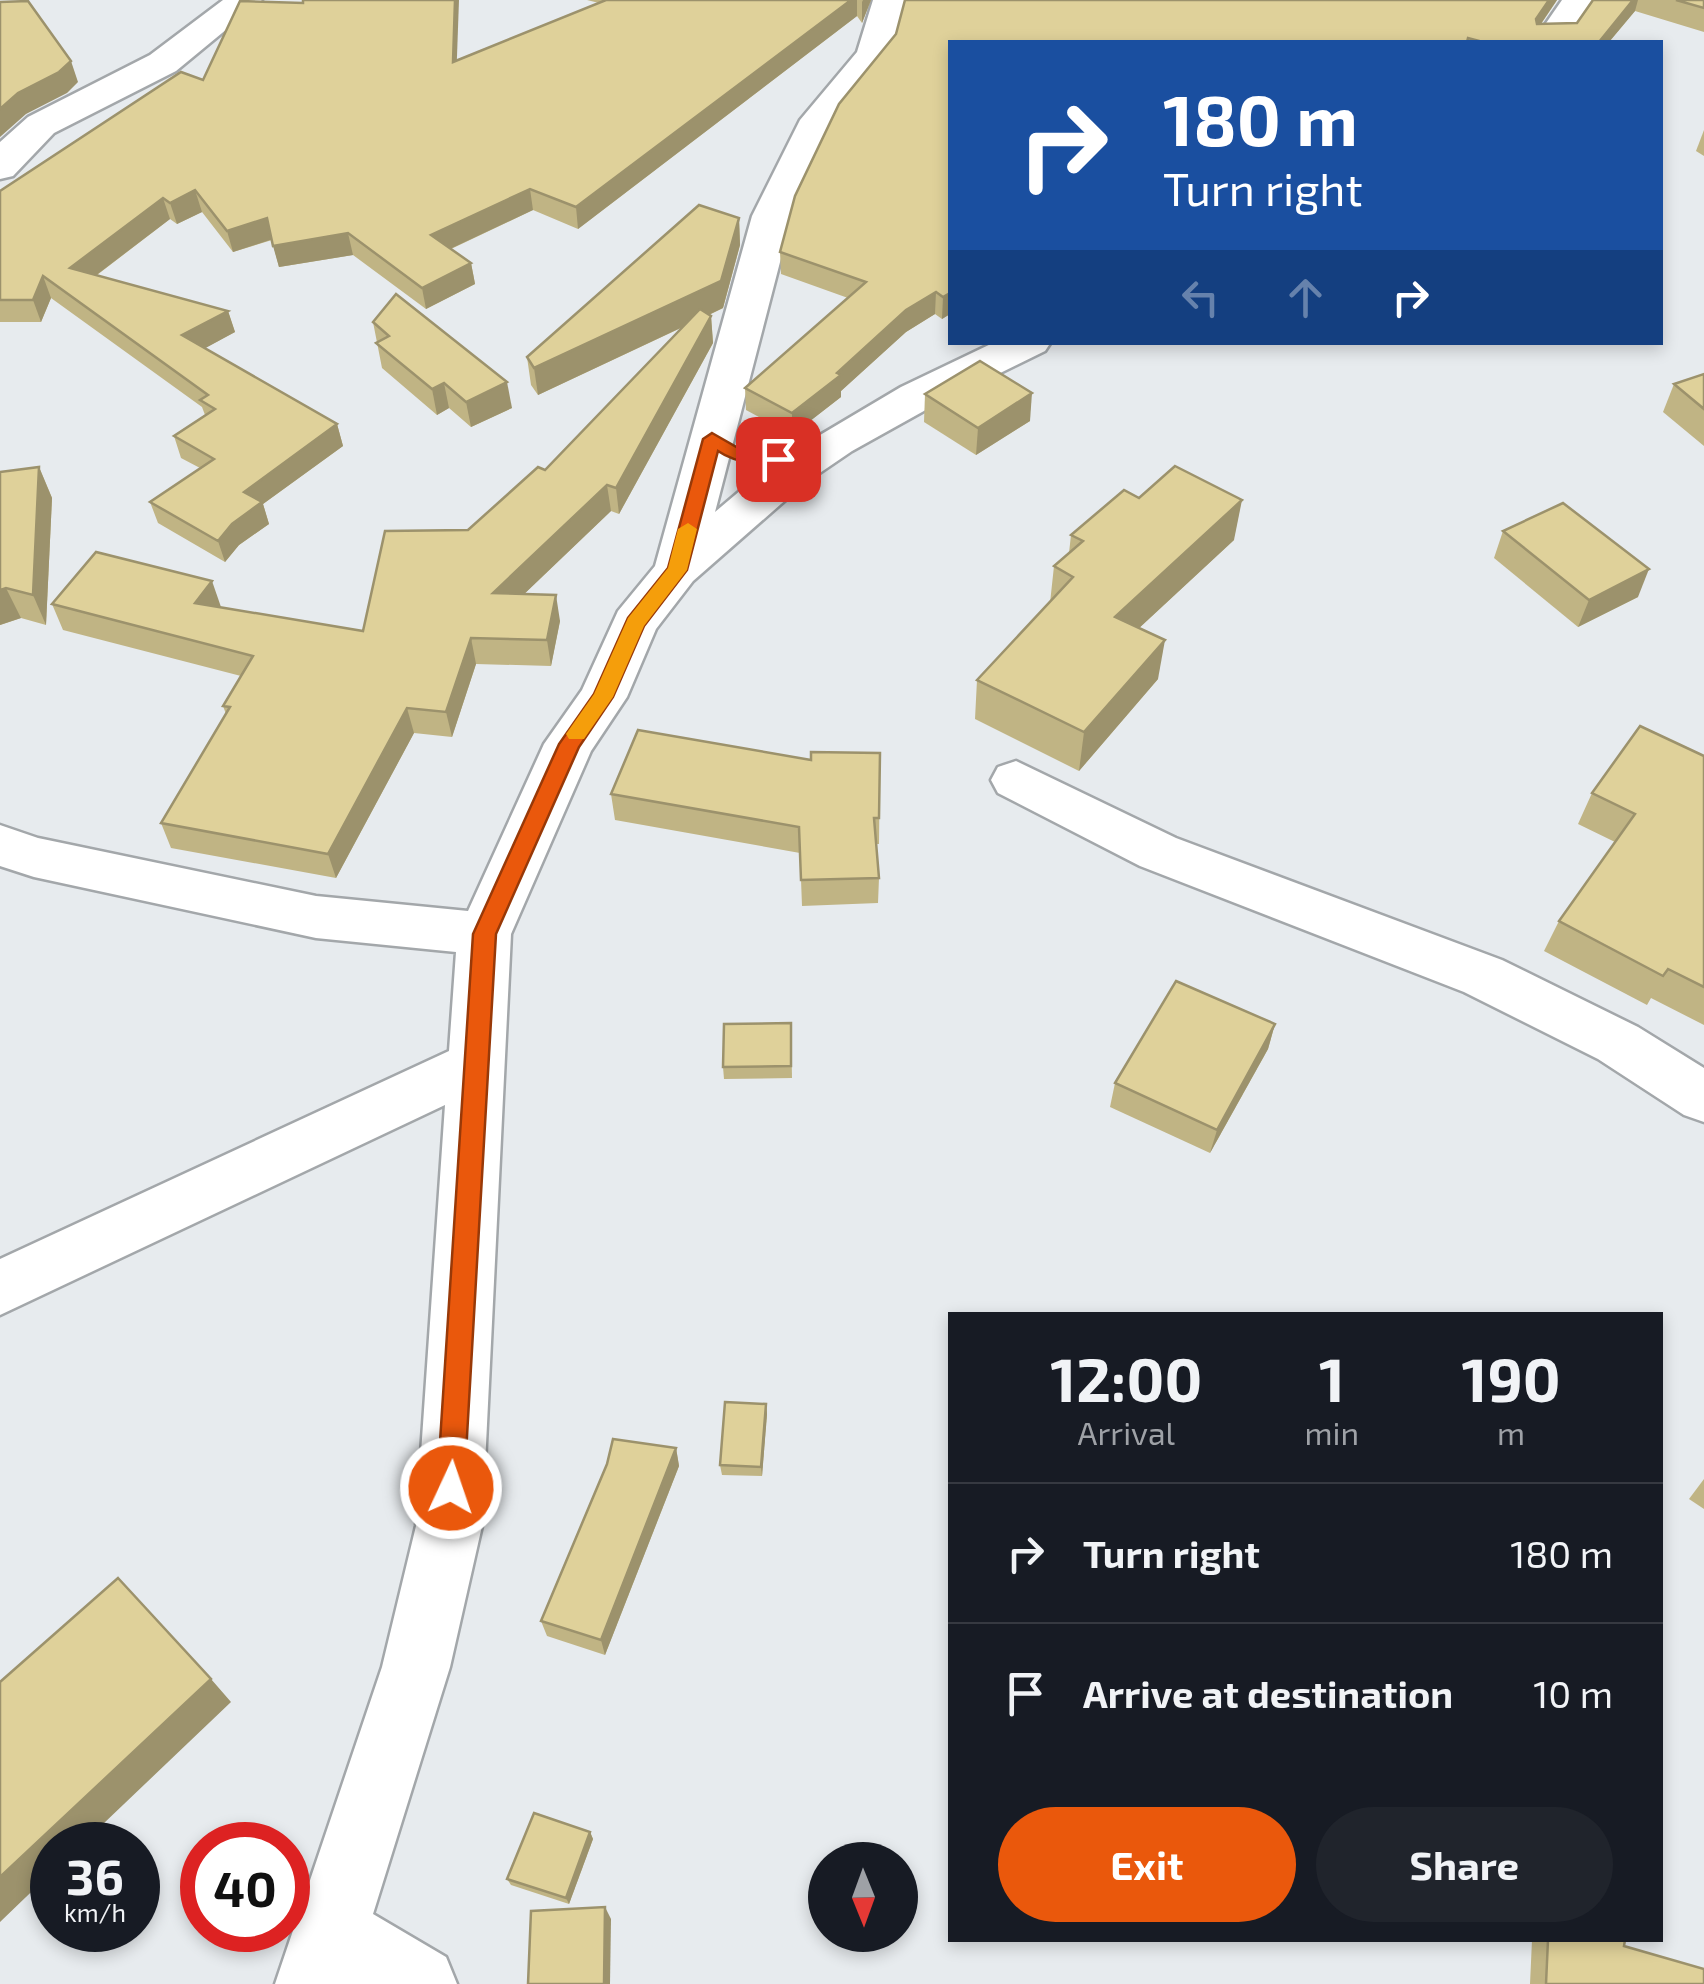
<!DOCTYPE html>
<style>
body{margin:0;font-family:"Exo 2",sans-serif;background:#20242c;color:#f1f3f6;height:100vh;display:flex;flex-direction:column;font-size:38px;white-space:nowrap}
*{box-sizing:border-box;margin:0}
p{font-size:32px;color:#9ea1a6}
.icon{flex:none;width:55px;height:55px;fill:none;stroke:currentColor;stroke-width:2;stroke-linecap:round;stroke-linejoin:round}
.map{position:relative;flex:1;overflow:hidden}
.side{position:absolute;left:948px;top:1312px;width:715px;height:630px;display:flex;flex-direction:column;background:#171b24;border-radius:0px;box-shadow:0 5px 15px #0003}
.side>*{flex:none}
.hud{position:absolute;left:948px;top:40px;width:715px;height:305px;border-radius:0px;box-shadow:0 5px 15px #0003;background:#1a4fa0;color:#fff;overflow:hidden}
.needle{width:65px;rotate:179deg}
.buttons{position:absolute;left:808px;top:1842px;display:grid;gap:20px}
.buttons a{display:grid;place-items:center;width:110px;height:110px;border-radius:50%;background:#171b24;box-shadow:0 5px 15px #0003;font-size:50px}
.speed{position:absolute;left:30px;top:1822px;display:flex;gap:20px;font-size:50px;font-weight:700;text-align:center}
.speed>*{display:grid;place-content:center;width:130px;height:130px;border-radius:50%;background:#171b24;box-shadow:0 5px 15px #0003;line-height:1}
.speed small{font-size:25px;font-weight:400}
.speed .limit{border:15px solid #d22;background:#fff;color:#111}
.pin{position:absolute;display:grid;place-items:center;width:85px;height:85px;color:#fff;margin:-42px;border-radius:20px;box-shadow:0 5px 15px #0006}
.me{position:absolute;width:110px;margin:-55px;rotate:3deg;stroke-linejoin:round;filter:drop-shadow(0 0 8px #0008)}
.turn{display:flex;align-items:center;gap:35px;height:210px;padding:0 50px;font-size:45px}
.turn .icon{width:130px;height:130px;stroke-width:2.5}
.turn b{display:block;font-size:70px;line-height:85px}
.lanes{display:flex;align-items:center;height:95px;padding:0 50px;background:#0003;justify-content:center;gap:50px;direction:ltr}
.lanes .off{opacity:.35}
.eta{display:flex;justify-content:space-evenly;align-items:center;height:170px;text-align:center}
.eta b{font-size:60px;font-weight:700;line-height:70px}
.primary-button{display:flex;gap:20px;margin-top:auto;padding:20px 50px}
.primary-button a{flex:1;height:115px;border-radius:60px;background:#ea580c;color:#fff;font-size:40px;font-weight:700;line-height:115px;text-align:center}
.primary-button a+a{background:#20242c;color:#f1f3f6}
ul{padding:0;list-style:none}
li{display:flex;align-items:center;gap:30px;height:140px;padding:0 50px;border-top:2px solid #363941}
li div{flex:1}
li b{display:block;font-size:38px}
li em{font-style:normal}
.map>svg:first-child{display:block}
.lines{fill:none;stroke-linecap:round;stroke-linejoin:round}
.minor-casing{stroke:#a3a7aa;stroke-width:5}
.minor{fill:#fff;fill-rule:evenodd}
.wall{fill:#c0b484}
.shaded-wall{fill:#9c926c}
.building{fill:#dfd19a;stroke:#9c926c;stroke-width:2.5}
.route{fill:#ea580c;stroke:#983908;stroke-width:2.5}
.slow{fill:#f59e0b}
</style>
<div class="map">
<svg width="1704" height="1984" viewBox="0 0 1704 1984">
<rect width="100%" height="100%" fill="#e7ebee"/>
<g class="lines">
<defs>
<g id="minor">
<polygon points="223,0 262,0 176,71 54,133 13,176 0,179 0,142 28,117 150,55"/>
<polygon points="873,0 907,0 892,54 836,123 792,216 715,512 773,463 901,387 995,342 1051,342 1045,351 931,407 852,451 805,483 693,581 656,629 627,697 591,751 511,934 482,1526 450,1667 373,1914 446,1957 457,1984 275,1984 382,1667 416,1526 445,1105 0,1315 0,1259 449,1051 456,952 316,938 34,877 0,866 0,825 38,838 316,896 468,911 544,744 582,690 618,611 655,566 752,216 800,120 857,52"/>
<polygon points="1562,0 1597,0 1568,42 1533,42"/>
<polygon points="1016,761 1176,838 1502,960 1638,1027 1704,1068 1704,1122 1684,1115 1598,1059 1464,992 1140,866 998,793 991,780 998,767"/>
</g>
</defs>
<use href="#minor" class="minor-casing"/>
<use href="#minor" class="minor"/>
</g>
<g class="wall">
<polygon points="587,0 871,0 862,23 857,16 578,229 533,210 451,249 471,263 475,284 426,309 353,255 279,267 272,240 233,252 202,212 177,224 170,219 97,275 228,311 235,332 205,348 337,424 343,446 263,504 269,524 239,545 225,562 158,523 150,502 200,468 181,458 174,436 205,415 202,407 51,298 41,322 0,322 0,191 203,80 457,61 599,3"/>
<polygon points="1557,0 1541,24 1577,23 1594,0 1704,0 1704,32 1635,11 1609,42 950,42 950,314 942,319 935,314 906,332 841,391 841,397 792,435 746,410 745,388 848,298 781,274 780,252 896,34"/>
<polygon points="1704,130 1704,156 1696,151"/>
<polygon points="739,218 740,245 723,308 709,315 711,316 713,343 619,514 611,511 524,594 560,621 551,666 476,664 452,737 414,733 336,878 171,848 161,823 226,714 223,706 241,676 63,630 52,604 221,607 363,631 468,530 545,470 683,327 538,395 531,385 527,357"/>
<polygon points="373,322 512,408 471,427 449,408 437,415 382,368"/>
<polygon points="1704,374 1704,446 1663,412 1674,384"/>
<polygon points="925,394 1030,421 976,455 924,422"/>
<polygon points="39,467 52,498 46,625 21,618 0,625 0,472"/>
<polygon points="1139,498 1234,540 1139,628 1158,679 1079,771 975,719 977,680 1050,603 1054,566 1069,553 1071,535"/>
<polygon points="1503,531 1638,597 1578,627 1494,558"/>
<polygon points="880,753 879,844 876,844 879,878 878,903 802,906 800,853 615,820 611,794 811,760"/>
<polygon points="1704,756 1704,1025 1651,998 1647,1005 1544,951 1559,921 1615,842 1578,824 1592,793"/>
<polygon points="791,1023 792,1078 724,1079 723,1067"/>
<polygon points="1275,1024 1268,1049 1210,1153 1110,1107 1115,1083"/>
<polygon points="766,1404 767,1414 762,1476 722,1475 720,1465"/>
<polygon points="676,1448 679,1466 605,1655 547,1636 541,1621 607,1464"/>
<polygon points="1704,1479 1704,1509 1689,1499"/>
<polygon points="590,1832 593,1839 569,1904 511,1885 507,1879"/>
<polygon points="1532,1940 1625,1940 1624,1946 1704,1984 1530,1984"/>
</g>
<g class="shaded-wall">
<polygon points="455,0 459,0 456,84 453,62"/>
<polygon points="851,0 857,0 857,16 578,229 576,207"/>
<polygon points="863,0 871,0 862,23 862,2"/>
<polygon points="1549,0 1557,0 1530,40 1536,19"/>
<polygon points="1633,0 1638,0 1635,11 1609,42 1599,42"/>
<polygon points="71,61 78,82 67,93 26,114 0,137 0,109 18,93"/>
<polygon points="530,189 533,210 435,256 431,235"/>
<polygon points="195,190 202,212 177,224 170,203"/>
<polygon points="163,198 170,219 78,289 70,268"/>
<polygon points="267,218 273,239 233,252 227,231"/>
<polygon points="739,218 740,245 723,308 538,395 534,368"/>
<polygon points="348,233 353,255 279,267 273,246"/>
<polygon points="471,263 475,284 426,309 422,288"/>
<polygon points="43,276 51,298 41,322 33,300"/>
<polygon points="936,292 935,314 906,332 841,391 841,397 792,435 792,413 906,310"/>
<polygon points="950,293 950,314 942,319 943,297"/>
<polygon points="228,311 235,332 189,357 182,335"/>
<polygon points="711,316 713,343 619,514 616,488"/>
<polygon points="507,382 512,408 471,427 466,402"/>
<polygon points="444,383 449,408 437,415 432,389"/>
<polygon points="1032,393 1030,421 976,455 978,428"/>
<polygon points="337,424 343,446 263,504 269,524 239,545 225,562 218,541 244,492"/>
<polygon points="39,467 52,498 46,625 33,595"/>
<polygon points="607,485 611,511 498,619 493,593"/>
<polygon points="1242,500 1234,540 1109,656 1115,617"/>
<polygon points="1649,569 1638,597 1578,627 1589,600"/>
<polygon points="212,581 221,607 195,603"/>
<polygon points="6,588 21,618 0,625 0,590"/>
<polygon points="556,595 560,621 551,666 547,640"/>
<polygon points="471,638 476,664 452,737 446,712"/>
<polygon points="1165,640 1158,679 1079,771 1084,732"/>
<polygon points="407,708 414,733 336,878 328,854"/>
<polygon points="1275,1024 1268,1049 1210,1153 1217,1130"/>
<polygon points="766,1404 767,1414 762,1476 761,1467"/>
<polygon points="676,1448 679,1466 605,1655 601,1640"/>
<polygon points="211,1679 231,1702 81,1845 52,1845 52,1872 0,1922 0,1877"/>
<polygon points="590,1832 593,1839 569,1904 566,1898"/>
<polygon points="605,1907 611,1919 610,1984 604,1984"/>
</g>
<g class="building">
<polygon points="303,0 455,0 453,62 606,0 851,0 576,207 530,189 431,235 471,263 422,288 348,233 273,246 267,218 227,231 195,190 170,203 163,198 70,268 228,311 182,335 337,424 244,492 262,502 232,524 218,541 150,502 214,459 174,436 215,409 200,400 208,395 43,276 33,300 0,300 0,191 181,72 203,80 240,1 303,3"/>
<polygon points="905,0 1549,0 1536,19 1537,24 1577,23 1593,0 1633,0 1599,42 1483,42 1468,38 1467,42 950,42 950,293 943,297 936,292 906,310 837,373 841,375 792,413 745,388 866,282 780,252 795,196 839,104 896,34"/>
<polygon points="1676,0 1704,0 1704,8"/>
<polygon points="28,1 71,61 59,72 18,93 0,109 0,2"/>
<polygon points="699,205 739,218 721,281 534,368 527,357"/>
<polygon points="396,294 507,382 466,402 444,383 432,389 376,343 389,336 373,322"/>
<polygon points="700,309 711,316 616,488 607,485 493,593 556,595 547,640 471,638 446,712 407,708 328,854 161,823 230,707 223,706 253,656 52,604 96,552 212,581 195,603 363,631 385,531 468,530 538,467 545,470"/>
<polygon points="980,361 1032,393 978,428 925,394"/>
<polygon points="1704,374 1704,409 1674,384"/>
<polygon points="1175,466 1242,500 1115,617 1165,640 1084,732 977,680 1073,577 1054,566 1083,541 1071,535 1124,490 1139,498"/>
<polygon points="39,467 33,595 6,588 0,590 0,472"/>
<polygon points="1563,503 1649,569 1589,600 1503,531"/>
<polygon points="1640,726 1704,756 1704,987 1668,969 1663,976 1559,921 1635,814 1592,793"/>
<polygon points="638,730 811,760 811,752 880,753 879,818 874,818 879,878 801,880 799,827 611,794"/>
<polygon points="1176,981 1275,1024 1217,1130 1115,1083"/>
<polygon points="791,1023 791,1066 723,1067 724,1024"/>
<polygon points="725,1402 766,1404 761,1467 720,1465"/>
<polygon points="613,1439 676,1448 601,1640 541,1621 607,1464"/>
<polygon points="118,1578 211,1679 0,1877 0,1682"/>
<polygon points="534,1813 590,1832 566,1898 507,1879"/>
<polygon points="605,1907 604,1984 528,1984 531,1911"/>
<polygon points="1548,1940 1625,1940 1624,1946 1704,1969 1704,1984 1546,1984"/>
</g>
<path class="route" d="M712 433 740 449 778 453 787 459C772 471 734 462 718 451L687 570 644 626 613 697 579 747 496 934 464 1488 460 1497 451 1500 441 1497 437 1488 473 934 559 744 594 694 628 618 668 568 703 439Z"/>
<polygon class="slow" points="688,523 697,529 687,570 644,626 613,697 584,739 569,739 566,734 594,694 628,618 668,568 678,529"/>
</svg>
<div class="buttons">
<a><svg class="needle" viewBox="-14 -14 28 28"><path d="M0-13l5 13h-10z" fill="#e53935"/><path d="M0 13l5-13h-10z" fill="#9ea1a6"/></svg></a>
</div>
<div class="speed"><div>36<small>km/h</small></div><div class="limit">40</div></div>
<div class="pin" style="left:778px;top:459px;background:#d93025"><svg class="icon" aria-label="arrive" viewBox="0 0 24 24"><path d="M6 21V4h12l-3 4 3 4H6"/></svg></div>
<svg class="me" style="left:451px;top:1488px" viewBox="-20 -20 40 40"><circle r="17" fill="#ea580c" stroke="#fff" stroke-width="3"/><path d="M0-11L8 9 0 5-8 9z" fill="#fff"/></svg>
<div class="hud">
<div class="turn"><svg class="icon" aria-label="right" viewBox="0 0 24 24"><path d="M7 20v-9h11M14 6l5 5-5 5"/></svg><div><b>180 m</b>Turn right</div></div>
<div class="lanes"><svg class="icon off" aria-label="left" viewBox="0 0 24 24"><path d="M17 20v-9H6M10 6l-5 5 5 5"/></svg><svg class="icon off" aria-label="ahead" viewBox="0 0 24 24"><path d="M12 20V5M6 11l6-6 6 6"/></svg><svg class="icon" aria-label="right" viewBox="0 0 24 24"><path d="M7 20v-9h11M14 6l5 5-5 5"/></svg></div>
</div>
<section class="side">
<div class="eta">
<div><b>12:00</b><p>Arrival</p></div>
<div><b>1</b><p>min</p></div>
<div><b>190</b><p>m</p></div>
</div>
<ul>
<li><svg class="icon" aria-label="right" viewBox="0 0 24 24"><path d="M7 20v-9h11M14 6l5 5-5 5"/></svg><div><b>Turn right</b></div><em>180 m</em></li>
<li><svg class="icon" aria-label="arrive" viewBox="0 0 24 24"><path d="M6 21V4h12l-3 4 3 4H6"/></svg><div><b>Arrive at destination</b></div><em>10 m</em></li>
</ul>
<div class="primary-button"><a>Exit</a><a>Share</a></div>
</section>
</div>
